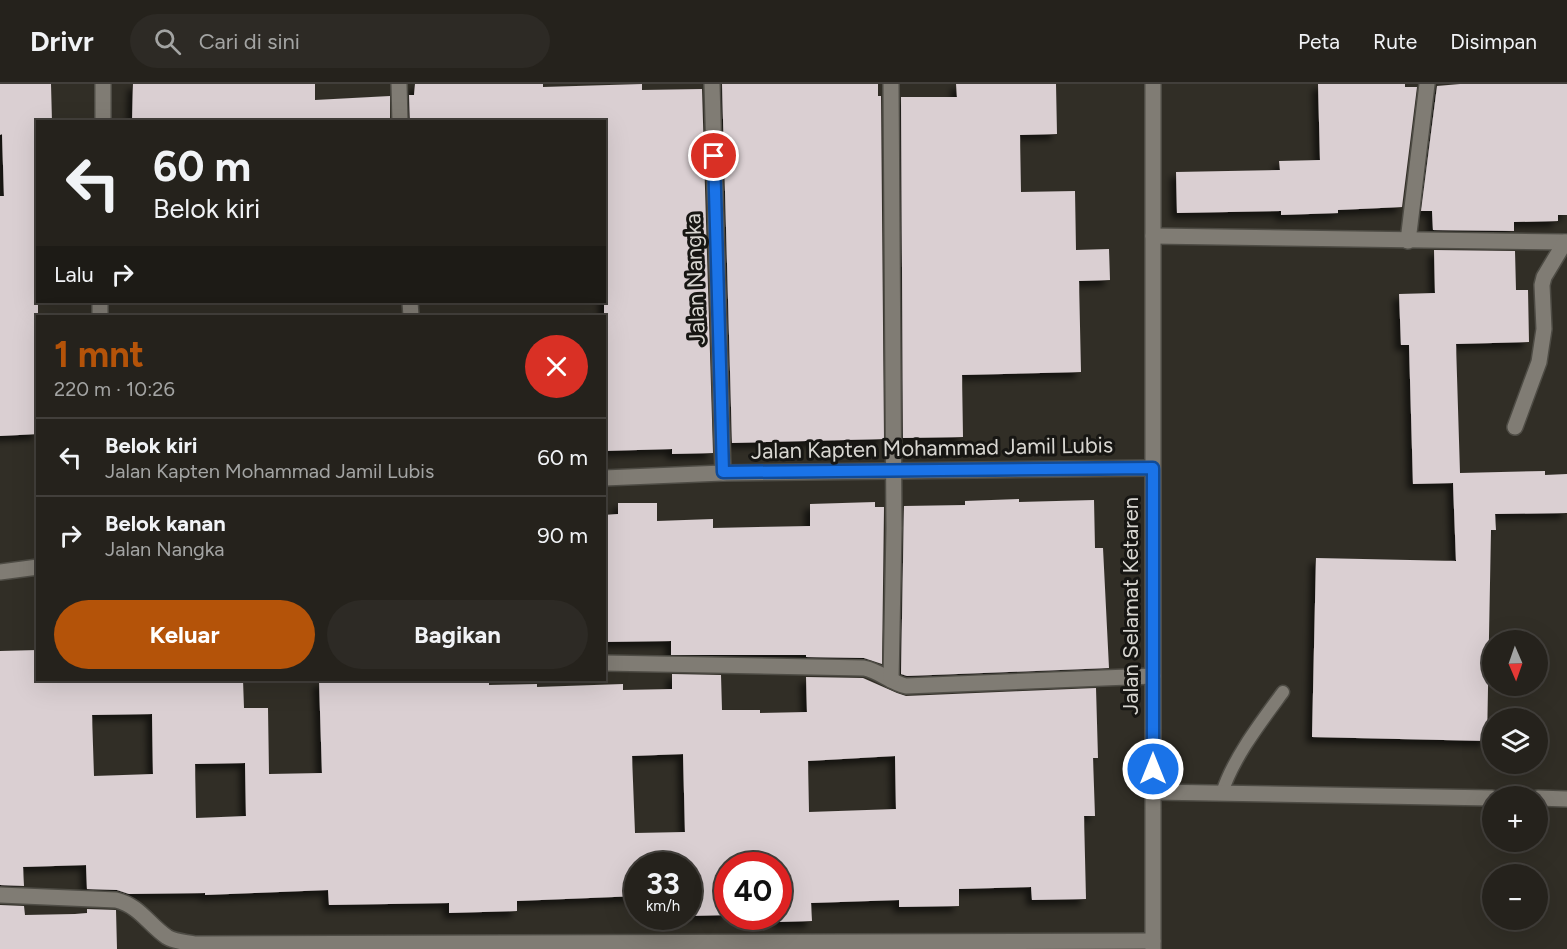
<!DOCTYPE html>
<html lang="id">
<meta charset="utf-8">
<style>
body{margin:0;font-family:Figtree,sans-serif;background:#2d2a25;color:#f1f3f6;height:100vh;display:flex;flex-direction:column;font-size:22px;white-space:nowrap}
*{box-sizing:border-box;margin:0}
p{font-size:20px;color:#a3a4a3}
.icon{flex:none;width:33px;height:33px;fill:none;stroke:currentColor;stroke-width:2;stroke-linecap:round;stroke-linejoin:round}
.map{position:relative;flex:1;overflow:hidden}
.sheet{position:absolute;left:36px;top:231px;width:570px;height:366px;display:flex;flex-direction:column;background:#25221c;border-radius:0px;box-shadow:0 6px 24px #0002,0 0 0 2px #423f3b}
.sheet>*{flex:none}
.hud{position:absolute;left:36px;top:36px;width:570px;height:183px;border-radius:0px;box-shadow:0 6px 24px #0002,0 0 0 2px #423f3b;background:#25221c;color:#f1f3f6;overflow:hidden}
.needle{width:39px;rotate:178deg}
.tools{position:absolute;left:1482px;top:546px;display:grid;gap:12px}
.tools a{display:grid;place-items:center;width:66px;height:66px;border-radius:50%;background:#25221c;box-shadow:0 6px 24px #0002,0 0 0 2px #423f3b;font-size:30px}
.speed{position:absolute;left:624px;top:768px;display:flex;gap:12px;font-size:30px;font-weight:700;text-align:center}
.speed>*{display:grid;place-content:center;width:78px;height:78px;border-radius:50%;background:#25221c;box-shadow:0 6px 24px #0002,0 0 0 2px #423f3b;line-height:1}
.speed small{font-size:15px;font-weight:400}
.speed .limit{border:9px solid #d22;background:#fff;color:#111}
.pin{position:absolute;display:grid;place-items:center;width:51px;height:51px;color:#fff;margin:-26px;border:3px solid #fff;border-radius:50%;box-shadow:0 2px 6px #0007}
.me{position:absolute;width:66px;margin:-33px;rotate:0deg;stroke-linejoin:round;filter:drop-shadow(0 0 4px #0008)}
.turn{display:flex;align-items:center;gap:21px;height:126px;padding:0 18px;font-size:27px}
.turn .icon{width:78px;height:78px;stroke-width:2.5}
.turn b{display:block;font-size:42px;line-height:51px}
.then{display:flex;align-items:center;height:57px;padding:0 18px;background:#0003;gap:12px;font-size:22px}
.round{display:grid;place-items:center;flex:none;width:63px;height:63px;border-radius:32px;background:#2d2a25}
.headline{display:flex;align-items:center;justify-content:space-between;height:102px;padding:0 18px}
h1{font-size:36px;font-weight:700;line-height:45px;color:#b45309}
.primary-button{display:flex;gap:12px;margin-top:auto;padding:12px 18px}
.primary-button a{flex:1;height:69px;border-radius:36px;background:#b45309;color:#fff;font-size:24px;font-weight:700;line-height:69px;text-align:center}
.primary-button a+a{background:#2d2a25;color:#f1f3f6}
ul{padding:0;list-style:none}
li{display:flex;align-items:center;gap:18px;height:78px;padding:0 18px;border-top:2px solid #423f3b}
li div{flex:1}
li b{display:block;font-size:22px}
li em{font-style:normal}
header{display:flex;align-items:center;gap:36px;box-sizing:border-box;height:84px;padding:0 30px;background:#25221c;border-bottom:2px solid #423f3b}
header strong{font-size:28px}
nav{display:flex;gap:33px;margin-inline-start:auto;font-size:21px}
.search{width:420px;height:54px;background:#2d2a25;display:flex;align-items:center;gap:15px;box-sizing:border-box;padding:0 21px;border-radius:33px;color:#a3a4a3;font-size:22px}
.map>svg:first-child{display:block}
.building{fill:#dacfd2;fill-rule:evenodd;filter:url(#shadow)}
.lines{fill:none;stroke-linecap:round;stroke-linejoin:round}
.service-casing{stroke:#4e4c45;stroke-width:15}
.minor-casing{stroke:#4e4c45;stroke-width:18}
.tertiary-casing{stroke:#4e4c45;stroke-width:18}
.service{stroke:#807c74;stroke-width:12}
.minor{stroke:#807c74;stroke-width:15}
.tertiary{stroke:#807c74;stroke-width:15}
.route-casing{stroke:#114b97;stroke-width:15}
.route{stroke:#1a73e8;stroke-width:10}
.labels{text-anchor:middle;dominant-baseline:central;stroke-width:6;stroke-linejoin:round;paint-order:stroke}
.street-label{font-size:22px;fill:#d8d6d1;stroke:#171613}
</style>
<header>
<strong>Drivr</strong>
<div class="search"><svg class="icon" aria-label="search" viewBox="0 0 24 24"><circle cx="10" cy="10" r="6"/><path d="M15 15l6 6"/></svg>Cari di sini</div>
<nav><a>Peta</a><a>Rute</a><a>Disimpan</a></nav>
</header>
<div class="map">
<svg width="1567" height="865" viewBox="0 0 1567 865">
<defs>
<filter id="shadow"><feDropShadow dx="-5.5" dy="5.5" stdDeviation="3" flood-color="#0009"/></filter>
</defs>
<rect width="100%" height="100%" fill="#312e26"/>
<g class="building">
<polygon points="0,0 51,0 52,38 38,38 38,350 0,352 0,112 4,112 2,50 0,51"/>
<polygon points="133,0 315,0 315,16 390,12 390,38 132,38"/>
<polygon points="415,0 543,0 543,3 642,0 642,6 702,5 713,369 672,370 672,365 604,367 604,38 494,38 494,35 410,37 409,11 414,11"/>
<polygon points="722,0 878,0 878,12 881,12 884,355 732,359"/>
<polygon points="956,0 1056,0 1057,50 1020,51 1021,108 1075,107 1076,166 1109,165 1110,196 1079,197 1081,288 962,291 963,353 903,354 901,13 957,13"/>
<polygon points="1318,0 1405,0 1405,3 1417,3 1402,123 1338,126 1338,129 1281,131 1281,127 1177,129 1176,88 1280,86 1279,77 1320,76"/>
<polygon points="1460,0 1567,0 1567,131 1558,131 1558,137 1514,138 1514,147 1433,146 1432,127 1421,127 1437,2"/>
<polygon points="1434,166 1515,167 1516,206 1528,206 1529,258 1456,260 1460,389 1545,387 1545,391 1567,390 1567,429 1495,430 1496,446 1491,446 1487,657 1312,653 1316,474 1456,477 1453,399 1413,400 1409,261 1401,261 1399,210 1435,209"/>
<polygon points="1019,415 1019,418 1094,416 1095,464 1103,464 1109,584 907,592 901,590 904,422 965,421 965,417"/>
<polygon points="875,418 875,423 884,423 882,580 864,574 806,573 806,571 671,571 671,557 604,558 604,431 618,430 618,419 657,419 657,437 713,435 713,444 810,442 810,420"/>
<path d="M38 566V596H243L244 624H268L269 690 322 689 319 597 489 596V601L537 600V603L623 600V606L672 605V590L721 591 722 626H760V629L807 628 806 593 863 594 897 609 906 612 1096 604 1098 674H1093L1095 732H1084L1086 815 1032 816 1031 803 959 805V822L899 823V816L811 819 812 837 778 838V782H728V831L688 832V782H638V812L517 817V827L449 829V819L329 821 328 806 205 811V809L129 810 117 806 87 805 86 781 23 783 24 802 0 801V567ZM152 630 153 690 94 692 92 631ZM683 670 685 748 635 749 632 672ZM895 672 896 725 809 728 808 677ZM245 679 246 732 196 734 195 680Z"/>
<polygon points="0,821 24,822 25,831 75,830 87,829 87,825 116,826 117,865 0,865"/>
</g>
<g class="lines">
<defs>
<path id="service" d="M1222 709C1233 674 1261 638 1283 608"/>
<g id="minor">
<polyline points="399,0 400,38"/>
<polyline points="712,0 723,389"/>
<polyline points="103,38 103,0"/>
<polyline points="1153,152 1567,158"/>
<polyline points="1408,157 1427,0"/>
<polyline points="410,218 411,232"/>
<polyline points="100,232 100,218"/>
<polyline points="1515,343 1539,278 1544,245 1542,201 1544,193 1565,158"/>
<polyline points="604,394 723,389 1153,384"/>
<polyline points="0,488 38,483"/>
<path d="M604 579 864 584C880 587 891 599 906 602L1153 592"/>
<polyline points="891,596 894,444 891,0"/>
<polyline points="1153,708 1492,714"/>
<polyline points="1538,714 1567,715"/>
<path d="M0 811 116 816C140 822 148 840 167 853 175 858 186 858 195 860L1153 857"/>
</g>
<polyline id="tertiary" points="1153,865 1153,0"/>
</defs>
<use href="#service" class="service-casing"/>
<use href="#minor" class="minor-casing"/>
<use href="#tertiary" class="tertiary-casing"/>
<use href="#service" class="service"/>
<use href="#minor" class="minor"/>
<use href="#tertiary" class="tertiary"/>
</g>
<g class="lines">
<defs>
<polyline id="route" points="714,72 723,388 1153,384 1153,685"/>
</defs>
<use href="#route" class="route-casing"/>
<use href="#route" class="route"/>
</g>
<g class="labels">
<g class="street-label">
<text transform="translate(695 195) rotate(-92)">Jalan Nangka</text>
<text transform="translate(932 364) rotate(-1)">Jalan Kapten Mohammad Jamil Lubis</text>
<text transform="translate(1130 522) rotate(-90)">Jalan Selamat Ketaren</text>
</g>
</g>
</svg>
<div class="tools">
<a><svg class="needle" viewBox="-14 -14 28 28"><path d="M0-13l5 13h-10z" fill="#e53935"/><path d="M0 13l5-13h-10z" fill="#a3a4a3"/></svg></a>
<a><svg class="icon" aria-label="layers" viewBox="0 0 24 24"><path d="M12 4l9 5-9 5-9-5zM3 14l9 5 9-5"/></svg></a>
<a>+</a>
<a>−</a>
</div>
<div class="speed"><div>33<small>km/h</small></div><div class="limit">40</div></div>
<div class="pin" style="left:714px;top:72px;background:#d93025"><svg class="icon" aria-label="arrive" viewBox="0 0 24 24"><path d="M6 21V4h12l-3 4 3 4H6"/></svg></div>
<svg class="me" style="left:1153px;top:685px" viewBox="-20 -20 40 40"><circle r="17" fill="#1a73e8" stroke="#fff" stroke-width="3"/><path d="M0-11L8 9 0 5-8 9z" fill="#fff"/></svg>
<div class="hud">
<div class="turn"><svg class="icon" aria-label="left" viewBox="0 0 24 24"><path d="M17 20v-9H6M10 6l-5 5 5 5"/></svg><div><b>60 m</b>Belok kiri</div></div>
<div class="then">Lalu<svg class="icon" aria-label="right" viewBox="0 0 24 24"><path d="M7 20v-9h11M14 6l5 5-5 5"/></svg></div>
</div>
<section class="sheet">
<div class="headline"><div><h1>1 mnt</h1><p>220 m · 10:26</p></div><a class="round" style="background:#d93025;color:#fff"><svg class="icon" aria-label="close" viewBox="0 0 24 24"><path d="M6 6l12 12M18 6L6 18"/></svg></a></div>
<ul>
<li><svg class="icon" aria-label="left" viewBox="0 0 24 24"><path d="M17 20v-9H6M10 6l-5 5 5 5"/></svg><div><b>Belok kiri</b><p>Jalan Kapten Mohammad Jamil Lubis</p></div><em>60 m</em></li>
<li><svg class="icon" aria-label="right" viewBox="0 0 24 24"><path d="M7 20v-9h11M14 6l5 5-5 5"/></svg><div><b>Belok kanan</b><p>Jalan Nangka</p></div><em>90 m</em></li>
</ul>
<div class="primary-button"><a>Keluar</a><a>Bagikan</a></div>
</section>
</div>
